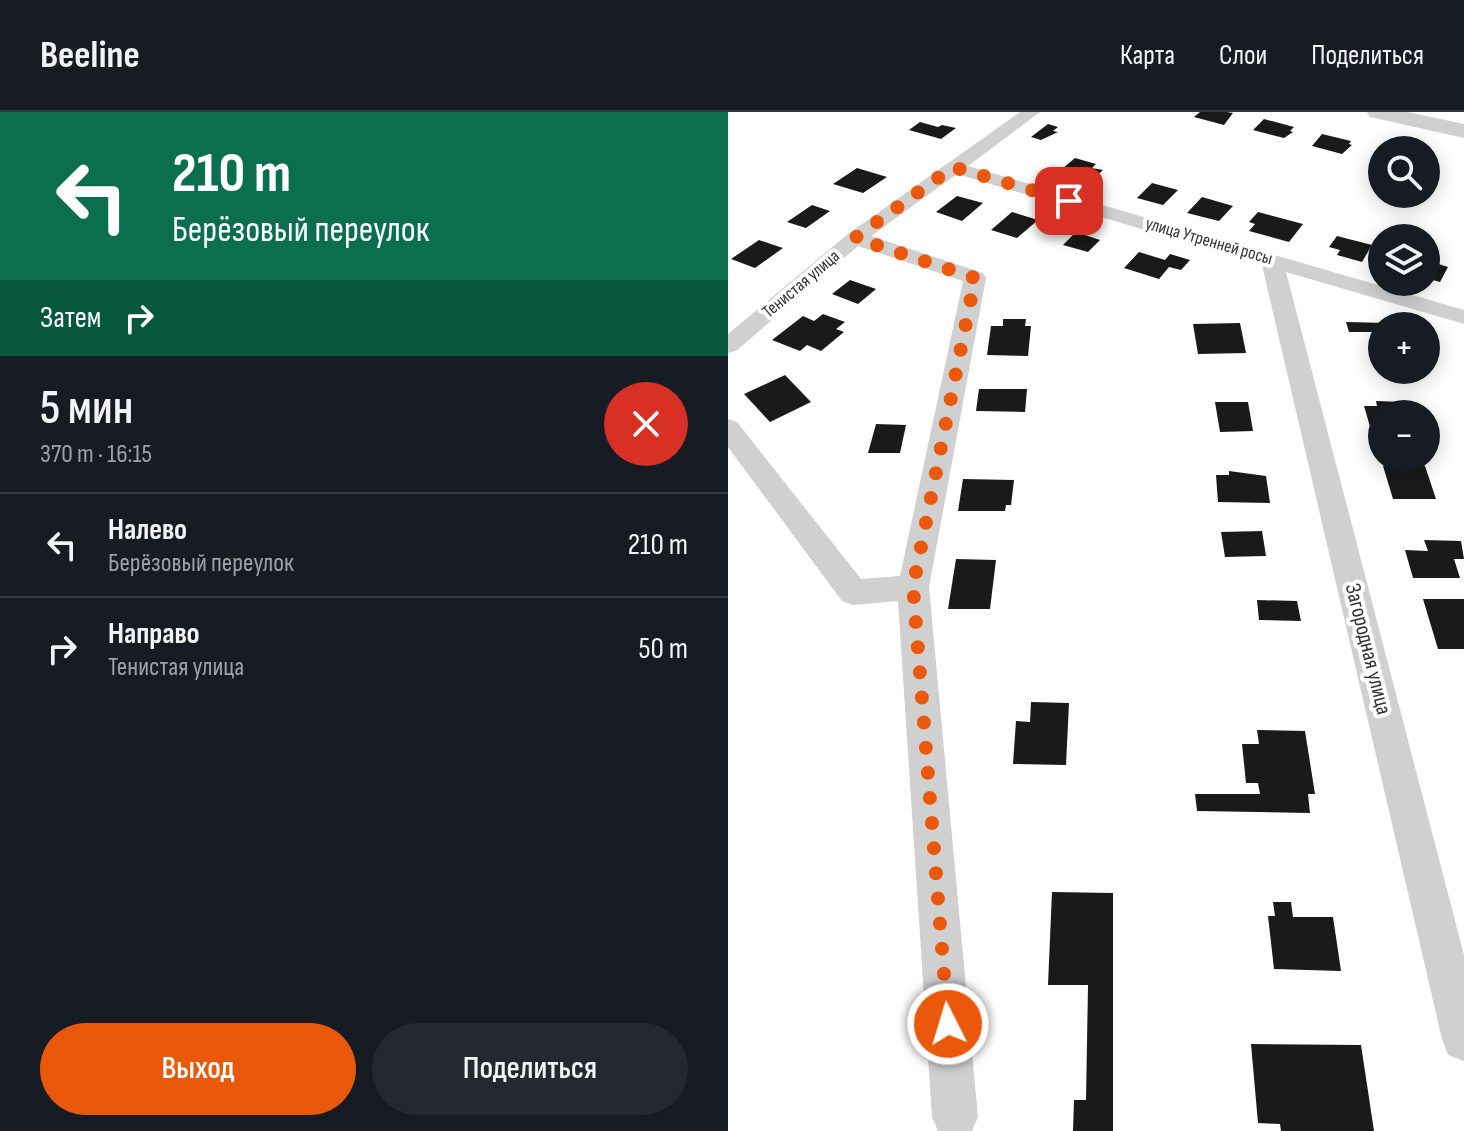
<!DOCTYPE html>
<html lang="ru">
<meta charset="utf-8">
<style>
body{margin:0;font-family:"Sofia Sans Condensed",sans-serif;background:#242831;color:#f1f3f6;height:100vh;display:flex;flex-direction:column;font-size:30px;white-space:nowrap}
*{box-sizing:border-box;margin:0}
p{font-size:26px;color:#9ea1a6}
.icon{flex:none;width:44px;height:44px;fill:none;stroke:currentColor;stroke-width:2;stroke-linecap:round;stroke-linejoin:round}
.map{position:relative;flex:1;overflow:hidden}
.sheet{display:flex;flex-direction:column;background:#171b24;width:728px}
.sheet>*{flex:none}
.guide{background:#0b6e4f;color:#fff;overflow:hidden}
.tools{position:absolute;left:640px;top:24px;display:grid;gap:16px}
.tools a{display:grid;place-items:center;width:72px;height:72px;border-radius:50%;background:#171b24;box-shadow:0 4px 20px #0003;font-size:40px}
.pin{position:absolute;display:grid;place-items:center;width:68px;height:68px;color:#fff;margin:-34px;border-radius:16px;box-shadow:0 4px 12px #0006}
.me{position:absolute;width:88px;margin:-44px;rotate:355deg;stroke-linejoin:round;filter:drop-shadow(0 0 6px #0008)}
.turn{display:flex;align-items:center;gap:28px;height:168px;padding:0 40px;font-size:36px}
.turn .icon{width:104px;height:104px;stroke-width:2.5}
.turn b{display:block;font-size:56px;line-height:68px}
.then{display:flex;align-items:center;height:76px;padding:0 40px;background:#0003;gap:16px;font-size:30px}
.round{display:grid;place-items:center;flex:none;width:84px;height:84px;border-radius:42px;background:#242831}
.head{display:flex;align-items:center;justify-content:space-between;height:136px;padding:0 40px}
h1{font-size:48px;font-weight:600;line-height:60px}
.button{display:flex;gap:16px;margin-top:auto;padding:16px 40px}
.button a{flex:1;height:92px;border-radius:48px;background:#ea580c;color:#fff;font-size:32px;font-weight:600;line-height:92px;text-align:center}
.button a+a{background:#242831;color:#f1f3f6}
ul{padding:0;list-style:none}
li{display:flex;align-items:center;gap:24px;height:104px;padding:0 40px;border-top:2px solid #363941}
li div{flex:1}
li b{display:block;font-size:30px}
li em{font-style:normal}
header{display:flex;align-items:center;gap:48px;box-sizing:border-box;height:112px;padding:0 40px;background:#171b24;border-bottom:2px solid #363941}
header strong{font-size:38px}
nav{display:flex;gap:44px;margin-inline-start:auto;font-size:28px}
main{display:flex;flex:1;min-height:0}
.map>svg:first-child{display:block}
.building{fill:#1a1a1a}
.lines{fill:none;stroke-linecap:round;stroke-linejoin:round}
.minor{fill:#d0d0d0;fill-rule:evenodd}
.tertiary{fill:#d0d0d0;fill-rule:evenodd}
.route{stroke:#ea580c;stroke-width:14;stroke-dasharray:0 25.2}
.labels{text-anchor:middle;dominant-baseline:central;stroke-width:8;stroke-linejoin:round;paint-order:stroke}
.far-street-label{font-size:18px;fill:#333;stroke:#fff}
.street-label{font-size:22px;fill:#333;stroke:#fff}
</style>
<header>
<strong>Beeline</strong>
<nav><a>Карта</a><a>Слои</a><a>Поделиться</a></nav>
</header>
<main>
<section class="sheet">
<div class="guide">
<div class="turn"><svg class="icon" aria-label="left" viewBox="0 0 24 24"><path d="M17 20v-9H6M10 6l-5 5 5 5"/></svg><div><b>210 m</b>Берёзовый переулок</div></div>
<div class="then">Затем<svg class="icon" aria-label="right" viewBox="0 0 24 24"><path d="M7 20v-9h11M14 6l5 5-5 5"/></svg></div>
</div>
<div class="head"><div><h1>5 мин</h1><p>370 m · 16:15</p></div><a class="round" style="background:#d93025;color:#fff"><svg class="icon" aria-label="close" viewBox="0 0 24 24"><path d="M6 6l12 12M18 6L6 18"/></svg></a></div>
<ul>
<li><svg class="icon" aria-label="left" viewBox="0 0 24 24"><path d="M17 20v-9H6M10 6l-5 5 5 5"/></svg><div><b>Налево</b><p>Берёзовый переулок</p></div><em>210 m</em></li>
<li><svg class="icon" aria-label="right" viewBox="0 0 24 24"><path d="M7 20v-9h11M14 6l5 5-5 5"/></svg><div><b>Направо</b><p>Тенистая улица</p></div><em>50 m</em></li>
</ul>
<div class="button"><a>Выход</a><a>Поделиться</a></div>
</section>
<div class="map">
<svg width="736" height="1019" viewBox="0 0 736 1019">
<rect width="100%" height="100%" fill="#fff"/>
<g class="building">
<polygon points="472,0 499,0 505,1 496,13 466,5"/>
<polygon points="536,7 566,15 562,19 565,20 556,26 525,18"/>
<polygon points="192,10 210,15 214,13 228,16 213,27 181,18"/>
<polygon points="320,12 330,15 325,19 330,20 313,28 303,25"/>
<polygon points="594,22 623,29 621,32 624,33 614,42 584,34"/>
<polygon points="347,46 368,52 364,56 375,58 360,71 328,62"/>
<polygon points="129,56 159,65 135,81 105,72"/>
<polygon points="424,71 450,78 435,93 409,86"/>
<polygon points="229,84 255,91 234,109 208,100"/>
<polygon points="474,85 505,94 491,109 459,101"/>
<polygon points="84,93 102,99 78,116 59,110"/>
<polygon points="284,100 310,108 289,126 263,118"/>
<polygon points="530,100 575,112 561,130 521,119 527,112 521,110"/>
<polygon points="348,120 372,128 360,140 335,133"/>
<polygon points="609,124 644,133 634,150 609,143 612,138 601,135"/>
<polygon points="31,128 55,136 27,156 3,147"/>
<polygon points="411,140 437,148 442,142 462,148 453,158 441,155 431,167 396,156"/>
<polygon points="698,148 720,155 712,170 698,166"/>
<polygon points="122,168 148,177 130,192 104,182"/>
<polygon points="95,202 117,210 108,217 116,220 93,239 79,233 72,239 44,228 75,204 86,209"/>
<polygon points="275,207 298,207 297,214 303,214 300,244 259,243 263,214 275,214"/>
<polygon points="618,210 659,211 661,214 654,214 654,220 621,220"/>
<polygon points="512,211 518,241 470,242 465,212"/>
<polygon points="57,263 83,290 42,310 16,282"/>
<polygon points="251,277 299,277 297,300 248,299"/>
<polygon points="648,289 675,290 677,294 687,294 690,302 654,302 654,318 643,318 636,294 649,294"/>
<polygon points="487,290 520,290 525,319 492,320"/>
<polygon points="148,312 178,313 172,341 140,341"/>
<polygon points="655,354 697,354 708,387 665,387"/>
<polygon points="501,359 538,364 542,391 490,390 488,363 501,363"/>
<polygon points="235,367 286,368 283,393 278,393 277,399 230,399"/>
<polygon points="534,419 538,444 497,445 493,420"/>
<polygon points="696,428 733,429 736,447 726,447 732,466 685,466 677,438 700,439"/>
<polygon points="228,447 268,448 262,497 220,497"/>
<polygon points="695,487 736,487 736,537 710,537"/>
<polygon points="529,488 569,489 573,509 531,508"/>
<polygon points="303,590 341,591 338,653 285,652 288,609 302,610"/>
<polygon points="529,618 577,619 587,682 580,682 582,701 469,699 467,682 532,682 530,671 518,671 514,632 531,632"/>
<polygon points="324,780 385,781 385,1019 345,1019 346,988 358,988 360,873 320,873"/>
<polygon points="545,790 563,790 565,805 605,805 613,859 546,857 540,804 547,804"/>
<polygon points="523,932 633,933 646,1019 553,1019 552,1012 530,1011"/>
</g>
<g class="lines">
<polygon class="minor" points="292,0 312,0 240,54 736,198 736,212 558,160 736,843 736,949 720,943 714,927 534,153 229,62 143,124 255,161 258,166 201,475 250,1005 244,1019 210,1019 204,1005 170,489 125,493 114,489 0,335 0,307 9,310 133,467 172,464 235,169 130,134 8,239 0,241 0,222 120,122"/>
<polygon class="tertiary" points="639,0 680,0 736,12 736,26 642,5"/>
</g>
<g class="lines">
<polyline class="route" points="220,912 185,475 247,166 127,126 225,55 341,89"/>
</g>
<g class="labels">
<g class="far-street-label">
<text transform="translate(481 129) rotate(16)">улица Утренней росы</text>
<text transform="translate(73 172) rotate(-40)">Тенистая улица</text>
</g>
<g class="street-label">
<text transform="translate(640 537) rotate(76)">Загородная улица</text>
</g>
</g>
</svg>
<div class="tools">
<a><svg class="icon" aria-label="search" viewBox="0 0 24 24"><circle cx="10" cy="10" r="6"/><path d="M15 15l6 6"/></svg></a>
<a><svg class="icon" aria-label="layers" viewBox="0 0 24 24"><path d="M12 4l9 5-9 5-9-5zM3 14l9 5 9-5"/></svg></a>
<a>+</a>
<a>−</a>
</div>
<div class="pin" style="left:341px;top:89px;background:#d93025"><svg class="icon" aria-label="arrive" viewBox="0 0 24 24"><path d="M6 21V4h12l-3 4 3 4H6"/></svg></div>
<svg class="me" style="left:220px;top:912px" viewBox="-20 -20 40 40"><circle r="17" fill="#ea580c" stroke="#fff" stroke-width="3"/><path d="M0-11L8 9 0 5-8 9z" fill="#fff"/></svg>
</div>
</main>
